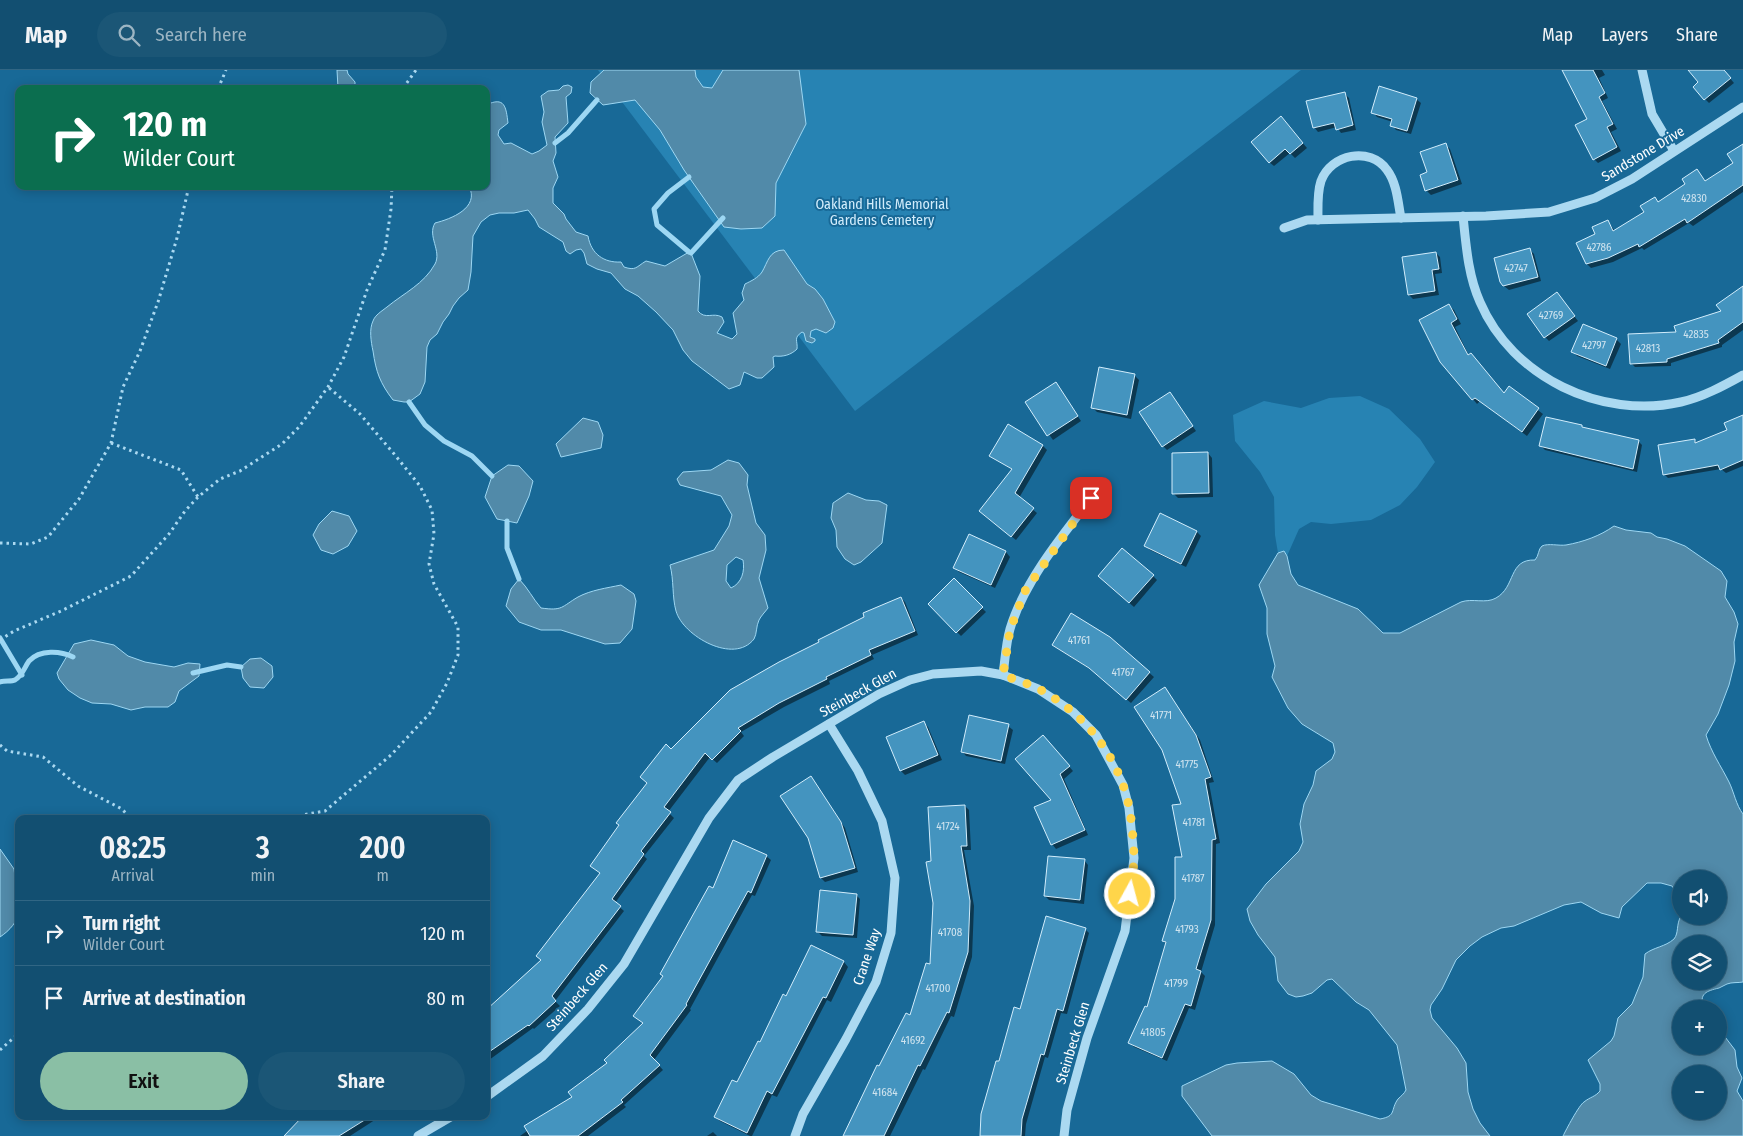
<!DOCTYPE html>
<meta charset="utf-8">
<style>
body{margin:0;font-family:"Fira Sans Condensed",sans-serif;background:#1b5676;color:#f1f3f6;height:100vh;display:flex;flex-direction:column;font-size:19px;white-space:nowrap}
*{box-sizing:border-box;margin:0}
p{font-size:16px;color:#9cb5c3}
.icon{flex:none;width:28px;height:28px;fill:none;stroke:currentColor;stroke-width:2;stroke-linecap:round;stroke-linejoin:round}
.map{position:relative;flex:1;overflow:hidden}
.drawer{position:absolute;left:15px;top:745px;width:475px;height:305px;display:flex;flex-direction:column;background:#124f71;border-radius:10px;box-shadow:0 2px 12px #0003,0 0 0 1px #316684}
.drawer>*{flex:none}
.banner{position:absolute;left:15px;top:15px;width:475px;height:105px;border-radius:10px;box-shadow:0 2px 12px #0003,0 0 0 1px #316684;background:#0b6e4f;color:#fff;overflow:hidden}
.buttons{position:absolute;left:1672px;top:800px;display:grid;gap:10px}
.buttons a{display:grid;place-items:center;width:55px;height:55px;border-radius:50%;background:#124f71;box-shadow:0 2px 12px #0003,0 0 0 1px #316684;font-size:25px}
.pin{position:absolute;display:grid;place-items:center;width:42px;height:42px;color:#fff;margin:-21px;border-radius:10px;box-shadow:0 2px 8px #0006}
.me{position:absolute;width:55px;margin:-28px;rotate:7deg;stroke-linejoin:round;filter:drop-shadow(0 0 4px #0008)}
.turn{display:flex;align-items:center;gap:18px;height:105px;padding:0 25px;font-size:22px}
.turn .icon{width:65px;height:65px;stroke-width:2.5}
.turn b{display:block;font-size:35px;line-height:42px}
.eta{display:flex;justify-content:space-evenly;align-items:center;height:85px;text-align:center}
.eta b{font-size:30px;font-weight:600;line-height:35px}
.cta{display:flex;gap:10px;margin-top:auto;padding:10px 25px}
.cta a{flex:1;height:58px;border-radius:30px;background:#8abfa5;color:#111;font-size:20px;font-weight:600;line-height:58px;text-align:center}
.cta a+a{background:#1b5676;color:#f1f3f6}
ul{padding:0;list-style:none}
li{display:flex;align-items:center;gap:15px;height:65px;padding:0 25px;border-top:1px solid #316684}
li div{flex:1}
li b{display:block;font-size:19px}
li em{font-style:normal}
header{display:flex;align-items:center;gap:30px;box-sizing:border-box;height:70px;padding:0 25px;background:#124f71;border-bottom:1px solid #316684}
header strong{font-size:24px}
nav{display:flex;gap:28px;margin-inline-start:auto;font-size:18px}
.search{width:350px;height:45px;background:#1b5676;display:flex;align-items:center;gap:12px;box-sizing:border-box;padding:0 18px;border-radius:28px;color:#9cb5c3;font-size:19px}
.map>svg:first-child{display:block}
.green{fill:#2783b3}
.water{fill:#518aa9;stroke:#9dd7f3;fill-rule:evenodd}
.shadow{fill:#0007}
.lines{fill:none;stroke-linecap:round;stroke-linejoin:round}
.stream{stroke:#9dd7f3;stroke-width:5}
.building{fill:#4494bf;stroke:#d2edfc}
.path{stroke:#abd9f1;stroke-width:3;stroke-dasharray:2.5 4;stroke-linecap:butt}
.minor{stroke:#abd9f1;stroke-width:9}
.route{stroke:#ffd54a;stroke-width:9;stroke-dasharray:0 16.2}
.labels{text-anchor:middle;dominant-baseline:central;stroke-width:4;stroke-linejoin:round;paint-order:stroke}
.number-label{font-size:11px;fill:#d0e4ef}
.street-label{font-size:14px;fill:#fff;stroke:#186997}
.park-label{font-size:14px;fill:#d2edfc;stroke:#186997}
</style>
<header>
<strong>Map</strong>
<div class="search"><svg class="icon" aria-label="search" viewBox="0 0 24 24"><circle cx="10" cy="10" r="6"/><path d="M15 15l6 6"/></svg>Search here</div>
<nav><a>Map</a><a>Layers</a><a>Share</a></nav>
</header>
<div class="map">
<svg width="1743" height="1066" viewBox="0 0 1743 1066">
<rect width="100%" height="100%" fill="#186997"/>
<g class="green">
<polygon points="598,0 1301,0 855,341"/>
<polygon points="1360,326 1389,339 1420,369 1435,392 1417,417 1400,435 1371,450 1331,454 1311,452 1299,459 1287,486 1284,482 1278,483 1275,465 1274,427 1260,402 1235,371 1233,345 1264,331 1301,338 1329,328"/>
</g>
<g class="water">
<polygon points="337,0 347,0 348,4 355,12 355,19 338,18"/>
<polygon points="604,0 695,0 696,7 703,17 712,18 723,0 799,0 806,54 776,113 775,146 762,158 741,159 724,157 684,100 660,60 635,30 603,35 590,23 591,12"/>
<path d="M568 15 572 17 571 23 566 27 568 53 555 67 556 83 553 91 558 107 553 118V133L564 144 566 149 576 162 588 166C591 184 604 193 621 192L624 197C636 201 636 197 646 191L665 196C673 191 681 187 689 182L691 183 700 206 698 241C705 250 713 242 722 247L724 252 717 263 732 269 737 264 733 243 744 230 742 223 745 214C751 211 758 208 762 202 768 192 769 180 784 180L807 214 815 219 823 229 835 252 833 258 826 263 816 259 811 261 810 267 815 269V271L812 273 806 271 804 263 802 262C793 268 798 271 797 279 791 285 783 287 775 286L773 287 774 297 762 308H757L744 302 740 315 729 319 692 291 683 280 673 260 656 242 638 226 625 219 611 203 597 199 587 194 584 183 581 179 576 180 570 184 566 181 563 172 539 157 535 149 528 140 514 143H499L490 145 481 152 473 166 471 202 468 220 459 228 453 236 449 244 443 252 437 264 430 270 427 277 425 312 420 324 409 332H404L393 330C380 313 376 302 373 281 371 272 369 259 373 251 375 245 382 241 387 237 404 223 424 214 435 194 442 181 427 166 435 153 451 149 480 138 469 116H486V35C505 26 506 37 508 53L499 60 498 65 504 74 511 73 532 84 539 81 547 75 542 52 544 42 541 26 548 21 559 20 563 16Z"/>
<polygon points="583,348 598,352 603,365 601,378 561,387 556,374"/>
<path d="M728 390 739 393 748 405 747 415 756 453 765 465 766 480 759 508 768 538C765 542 761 546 759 550 756 556 757 564 754 569 734 595 683 566 676 541 672 527 674 510 670 495L714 480 729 456 732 445 721 426 680 415 677 409 683 402 711 400ZM736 487 743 490C745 501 742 513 731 518L726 511 727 495Z"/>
<polygon points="508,395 519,396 533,411 529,426 517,453 497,449 485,427 492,406"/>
<polygon points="848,423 866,430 879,431 887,435 882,473 861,492 854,495 845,489 837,477 836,460 831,448 833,433"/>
<polygon points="332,441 349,446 357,461 348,476 333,484 321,480 313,465 319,454"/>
<path d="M1614 456 1626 460 1651 463 1657 467 1667 469 1685 476 1721 501 1727 511 1725 527 1734 542 1738 554 1734 572 1735 591 1729 615 1718 644 1706 665C1711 682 1721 696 1729 712 1734 722 1736 735 1743 744V912C1738 913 1732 912 1727 914 1724 915 1722 917 1719 918 1707 921 1698 923 1704 939H1681V976H1719V959L1735 980 1737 997 1742 1008 1737 1021 1743 1031V1066H1563C1566 1060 1579 1035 1584 1032 1590 1027 1595 1027 1600 1021V1014L1588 990 1611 971 1614 966 1618 948 1632 934 1643 907 1645 884C1654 877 1665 877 1674 869 1679 863 1676 854 1681 846H1719V809H1681V829L1672 816 1661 813H1647L1622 837 1619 848 1601 843 1581 832 1564 835 1514 856 1501 858 1482 867 1470 876 1456 890 1442 919 1431 935 1430 940 1432 948 1457 978 1466 993 1468 1022 1473 1039 1480 1053 1490 1066H1212L1182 1026V1016L1226 995 1237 993 1272 991 1294 1004 1311 1025 1321 1031 1380 1049C1397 1046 1390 1040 1398 1029 1401 1026 1404 1024 1406 1020L1397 975 1369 940 1356 932 1332 909 1327 910 1312 923 1303 926 1296 927 1288 924 1278 911 1275 887 1258 865 1250 851 1247 839 1266 814 1299 781 1303 772 1300 754 1304 734 1313 715 1316 701 1332 689 1335 682 1333 673 1302 654 1288 638 1272 607 1275 596 1267 564V538L1259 515 1278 483 1284 481 1287 486 1291 504 1298 515 1358 539 1383 563H1400L1461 532C1472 528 1486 534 1496 528 1516 517 1508 489 1535 490 1539 486 1538 479 1542 476 1548 473 1559 476 1566 475 1583 472 1600 466 1614 456ZM1681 874H1719V911H1681ZM1681 1004H1719V1041H1681Z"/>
<path d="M519 509C528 518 533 529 541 538 563 541 561 537 578 527 591 520 607 518 621 515L634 524 636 531 632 559 620 573 605 574 561 560H541L519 552 506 536 511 519Z"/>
<polygon points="91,570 114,575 128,586 145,592 174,597 188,593 200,594 199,606 179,621 175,632 168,637 145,637 131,640 111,634 92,633 80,628 68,620 59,609 57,603 74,574"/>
<polygon points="261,588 272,596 273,607 264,618 250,617 243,608 241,597 250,589"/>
<path d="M0 779 14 799 19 839C19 851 9 861 0 867Z"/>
</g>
<g class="shadow">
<polygon points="1567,0 1602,0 1605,5 1599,8 1608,28 1602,31 1617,59 1611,62 1621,81 1598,93 1594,89 1588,49"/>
<polygon points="1690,0 1723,0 1734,13 1709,33 1705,29 1700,12"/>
<polygon points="1344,23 1349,28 1356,60 1341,63 1337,57 1318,62 1314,57"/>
<polygon points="1416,29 1421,33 1411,64 1396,60 1392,55 1393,52 1377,47 1373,42"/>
<polygon points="1285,52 1307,78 1295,88 1290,83 1274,96 1269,92"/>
<polygon points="1445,74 1450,79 1462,114 1431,125 1426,120 1422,106 1428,103"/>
<polygon points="1743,76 1743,122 1693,156 1689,153 1644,180 1642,178 1613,192 1591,198 1587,194 1597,164 1608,152 1615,161 1687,114 1697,100 1706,112 1735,93"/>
<polygon points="1530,180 1534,184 1541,211 1509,220 1504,216"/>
<polygon points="1436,183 1440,187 1442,203 1435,204 1439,225 1413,229 1409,225 1403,188"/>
<polygon points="1743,217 1743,260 1722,275 1722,277 1671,293 1671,296 1635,297 1631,293 1678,263 1723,242"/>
<polygon points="1557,224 1578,251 1549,271 1545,267"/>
<polygon points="1449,236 1454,240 1461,254 1455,257 1469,286 1504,325 1509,318 1543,344 1527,366 1480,331 1477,334 1442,291"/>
<polygon points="1583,256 1617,270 1621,274 1610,299 1577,286 1573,281"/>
<polygon points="1100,299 1135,306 1139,310 1131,349 1097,342 1092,337"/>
<polygon points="1055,313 1081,351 1053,370 1026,332"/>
<polygon points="1170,323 1196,361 1167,380 1163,376"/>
<polygon points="1743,347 1743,396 1726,403 1721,399 1668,408 1664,404 1694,370 1698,374 1728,361"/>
<polygon points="1008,356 1043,376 1047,380 1019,428 1037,443 1016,470 985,446 1013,400 991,386"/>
<polygon points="1582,357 1584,359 1638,371 1642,375 1637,402 1545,380 1541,376"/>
<polygon points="1208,383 1212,388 1213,427 1178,428 1173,423"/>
<polygon points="1197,462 1201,466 1186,497 1150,480 1146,476"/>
<polygon points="970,466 1006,482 1010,487 995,518 959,502 955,497"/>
<polygon points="1153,506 1157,510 1134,537 1104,511"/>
<polygon points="954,510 986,542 961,566 929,534"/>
<polygon points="901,528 905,532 918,565 872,585 874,589 829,611 830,614 784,637 741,662 744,666 717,693 710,687 668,742 674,748 644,786 647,789 615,833 624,841 555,931 560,936 534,959 533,958 489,990 486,988 486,936 489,933 492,936 542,890 601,804 591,796 671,680 821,573"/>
<polygon points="1109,568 1154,607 1131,633 1095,602 1058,579 1053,575"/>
<polygon points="1165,619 1200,670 1214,712 1209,713 1220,773 1216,774 1215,855 1201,902 1205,906 1195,940 1189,938 1167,991 1134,977 1130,973 1148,938 1167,874 1163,871 1176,829 1183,789 1182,734"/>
<polygon points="924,653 928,657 942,690 905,705 901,701 887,668"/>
<polygon points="1008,656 1013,660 1005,694 966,686 962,681"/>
<polygon points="1047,671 1073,701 1064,709 1088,765 1056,779 1052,774 1053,731"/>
<polygon points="811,707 845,758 858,802 825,812 821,808"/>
<polygon points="965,736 969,740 971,780 964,780 974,836 972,887 954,947 951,946 925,1000 923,999 890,1066 844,1066 880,998 911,947 931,896 934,833 932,792"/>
<polygon points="766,786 771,790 755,826 752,825 690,939 691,940 654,990 663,1000 624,1035 626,1037 588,1066 520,1066 574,1027 609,993 644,954 664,906 713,820"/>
<polygon points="1084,790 1088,795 1084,834 1049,830 1045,826"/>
<polygon points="856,825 860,829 857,868 822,866 817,861"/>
<polygon points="1085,859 1089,863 1067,944 1061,943 1048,988 1045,987 1026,1054 1025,1066 981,1066 982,1044 1015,939 1021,941"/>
<polygon points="812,877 844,892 848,897 831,932 827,930 777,1027 772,1025 752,1066 750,1066 720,1051 715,1047 737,1014 787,928"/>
<polygon points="305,1046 381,1046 350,1066 286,1066"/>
<polygon points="713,1062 717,1066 707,1066"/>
</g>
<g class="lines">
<g class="stream">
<polyline points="555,73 568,63 597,30"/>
<polyline points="689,107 668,123 654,139 657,155 689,182"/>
<polyline points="691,183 723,148"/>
<polyline points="409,332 425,355 444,371 472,386 492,406"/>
<polyline points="507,451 507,478 519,509"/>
<polyline points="0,568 22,605"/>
<polyline points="193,603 227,595 241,597"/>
<path d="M0 612C5 610 11 612 15 610 23 605 24 598 29 591 40 579 61 581 73 587"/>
</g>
</g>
<g class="building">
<polygon points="1562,0 1593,0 1605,23 1599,27 1613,54 1607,57 1617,77 1593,90 1575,55 1587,49"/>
<polygon points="1688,0 1724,0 1731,8 1704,30 1693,17 1698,12"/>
<polygon points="1379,16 1417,28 1407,61 1390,56 1392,49 1371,43"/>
<polygon points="1345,22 1353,55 1336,60 1334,53 1313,58 1306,31"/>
<polygon points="1281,46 1303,73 1290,84 1285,79 1269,93 1251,72"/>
<polygon points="1446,73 1458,110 1425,121 1420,105 1427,102 1420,82"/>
<polygon points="1743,74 1743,115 1687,153 1685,149 1639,177 1638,174 1608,188 1586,194 1576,173 1595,164 1592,157 1608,150 1613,161 1644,142 1640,136 1655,127 1658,132 1685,114 1682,109 1697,99 1705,111 1733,93 1727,84"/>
<polygon points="1530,178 1538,207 1503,216 1500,212 1494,188"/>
<polygon points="1436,182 1439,199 1432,200 1435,221 1408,225 1402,187"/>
<polygon points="1743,216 1743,252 1718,270 1719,273 1667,289 1667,292 1630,294 1628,264 1676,262 1674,256 1721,241 1716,235"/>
<polygon points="1557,222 1575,246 1544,268 1527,244"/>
<polygon points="1449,234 1457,249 1451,253 1468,285 1471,283 1504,323 1509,316 1539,338 1522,362 1475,328 1472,330 1440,292 1419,250"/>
<polygon points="1583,254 1617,268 1606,296 1571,282"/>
<polygon points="1099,297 1135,304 1127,345 1091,338"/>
<polygon points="1056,312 1078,346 1047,366 1025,332"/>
<polygon points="1170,322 1193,356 1162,377 1139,342"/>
<polygon points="1743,345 1743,390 1720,400 1718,395 1663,405 1658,375 1695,369 1695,373 1727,360 1724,353"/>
<polygon points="1546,347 1582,355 1582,357 1639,370 1633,399 1539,376"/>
<polygon points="1008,354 1043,375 1015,423 1034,438 1011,467 979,441 1012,399 989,386"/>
<polygon points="1208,382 1209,423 1172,424 1172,383"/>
<polygon points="1160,443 1197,461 1181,494 1144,476"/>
<polygon points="969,464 1006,481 991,515 953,498"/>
<polygon points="1122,478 1154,505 1129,533 1098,506"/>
<polygon points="954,508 983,537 956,563 928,534"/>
<polygon points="901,527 915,561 869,580 871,585 826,607 827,609 779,633 738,658 741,661 712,690 705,683 664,737 671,742 641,781 644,784 612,829 621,836 552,926 556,931 529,956 528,955 486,984 486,940 541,890 536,886 600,803 590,796 619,755 616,753 647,713 640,707 666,674 671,679 730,620 779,592 819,572 818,570 864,547 863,543"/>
<polygon points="1071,543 1110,567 1150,602 1126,630 1089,598 1052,575"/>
<polygon points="1165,617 1196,665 1211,707 1205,709 1216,769 1212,770 1211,850 1196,899 1201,901 1191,936 1185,934 1162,988 1128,973 1145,936 1147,937 1166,872 1162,871 1175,829 1175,787 1182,787 1172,735 1181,734 1162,680 1134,637"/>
<polygon points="969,645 1009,654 1001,691 961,682"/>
<polygon points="924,651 938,685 900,701 886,667"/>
<polygon points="1043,665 1070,696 1060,704 1085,760 1051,775 1034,737 1051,730 1015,689"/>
<polygon points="811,706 841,752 855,798 820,808 808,768 780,726"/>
<polygon points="965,735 967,776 961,776 970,831 968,882 949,943 947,942 920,996 918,995 884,1066 843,1066 877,995 879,996 906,943 910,945 926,893 930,894 933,833 926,792 931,791 928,737"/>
<polygon points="733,770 767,785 751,823 748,821 686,934 687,935 650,985 660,995 621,1030 623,1032 578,1066 530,1066 524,1056 572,1027 568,1022 607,993 604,990 643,953 633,946 663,906 660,904 709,816 713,818"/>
<polygon points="1048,786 1085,789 1080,830 1044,826"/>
<polygon points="820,820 857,824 853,865 816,862"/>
<polygon points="1046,846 1086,858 1063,941 1057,939 1044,985 1041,984 1022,1049 1021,1066 980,1066 981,1044 996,991 999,991 1014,937 1020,939"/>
<polygon points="811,875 844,891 826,928 823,927 772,1024 767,1021 747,1063 714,1047 732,1010 737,1012 758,971 760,972 783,924 786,926"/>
<polygon points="303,1046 371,1046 339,1066 284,1066"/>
</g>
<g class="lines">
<g class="path">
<polyline points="218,19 226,0"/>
<polyline points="405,19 406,14 416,0"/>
<polyline points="111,373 181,400 198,427"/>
<polyline points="0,473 31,474 48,467 79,429 111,373 123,317 140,281 158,232 177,168 189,116"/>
<polyline points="0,570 14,561 61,541 131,506 169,464 185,441 198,427 220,409 240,401 282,374 299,357 328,317 344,287 367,220 385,180 391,139 392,116"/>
<polyline points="0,675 7,681 43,687 78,716 122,739 131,749"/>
<polyline points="293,749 302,745 325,741 391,685 431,642 447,613 458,585 458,557 434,514 429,494 434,464 432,440 420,416 395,385 360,344 328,317"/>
<polyline points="0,980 19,963"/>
</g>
<g class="minor">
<polyline points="1642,0 1652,44 1674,81"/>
<path d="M1463 146C1466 175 1468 205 1480 232 1512 307 1601 350 1681 332 1703 327 1723 316 1743 305"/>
<path d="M1318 150C1318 137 1317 123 1321 111 1331 84 1370 76 1387 100 1397 113 1398 133 1401 148"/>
<polyline points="1284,158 1307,150 1486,146 1549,142 1595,128 1632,109 1743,37"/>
<path d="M1003 605C1005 590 1006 573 1010 559 1025 508 1070 456 1103 413"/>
<polyline points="486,1027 543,986 588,939 624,894 709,748 738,710 773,687 879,624 910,610 933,604 981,601 1003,605 1038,619 1073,642 1096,665 1123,715 1129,738 1134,788 1125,861 1087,968 1067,1040 1064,1066"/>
<polyline points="418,1066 452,1046"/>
<polyline points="795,1066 803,1044 846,969 876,912 891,863 895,808 882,751 858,701 829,654"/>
</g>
</g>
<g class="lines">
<path class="route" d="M1091 428 1025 521 1010 560 1003 605C1015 610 1028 613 1039 619 1078 640 1108 673 1123 715 1131 736 1133 763 1134 786 1134 799 1131 812 1130 824"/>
</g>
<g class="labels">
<g class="number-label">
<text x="1694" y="128">42830</text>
<text x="1599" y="177">42786</text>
<text x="1516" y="198">42747</text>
<text x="1551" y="245">42769</text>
<text x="1696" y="264">42835</text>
<text x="1594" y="275">42797</text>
<text x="1648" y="278">42813</text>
<text x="1079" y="570">41761</text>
<text x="1123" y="602">41767</text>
<text x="1161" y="645">41771</text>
<text x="1187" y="694">41775</text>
<text x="1194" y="752">41781</text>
<text x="948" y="756">41724</text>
<text x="1193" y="808">41787</text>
<text x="1187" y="859">41793</text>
<text x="950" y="862">41708</text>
<text x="1176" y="913">41799</text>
<text x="938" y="918">41700</text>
<text x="1153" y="962">41805</text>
<text x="913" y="970">41692</text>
<text x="885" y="1022">41684</text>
</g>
<g class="street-label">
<text transform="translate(1643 84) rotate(-31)">Sandstone Drive</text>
<text transform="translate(858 623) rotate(-29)">Steinbeck Glen</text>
<text transform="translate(867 887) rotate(-71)">Crane Way</text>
<text transform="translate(577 927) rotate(-49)">Steinbeck Glen</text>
<text transform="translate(1073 973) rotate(-73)">Steinbeck Glen</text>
</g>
<g class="park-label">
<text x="882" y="134">Oakland Hills Memorial<tspan x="882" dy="16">Gardens Cemetery</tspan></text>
</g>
</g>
</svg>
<div class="buttons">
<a><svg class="icon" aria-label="sound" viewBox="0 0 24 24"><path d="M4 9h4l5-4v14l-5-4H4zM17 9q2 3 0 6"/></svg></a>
<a><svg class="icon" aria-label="layers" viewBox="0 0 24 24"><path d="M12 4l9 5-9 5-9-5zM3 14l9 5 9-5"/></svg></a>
<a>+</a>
<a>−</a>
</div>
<div class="pin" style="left:1091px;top:428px;background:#d93025"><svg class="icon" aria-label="arrive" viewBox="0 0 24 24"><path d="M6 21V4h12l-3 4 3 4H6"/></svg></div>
<svg class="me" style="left:1130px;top:824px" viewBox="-20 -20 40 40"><circle r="17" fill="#ffd54a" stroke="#fff" stroke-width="3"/><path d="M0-11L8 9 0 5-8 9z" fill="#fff"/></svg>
<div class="banner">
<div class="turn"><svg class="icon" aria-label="right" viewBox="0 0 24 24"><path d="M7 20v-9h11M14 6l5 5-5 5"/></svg><div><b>120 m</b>Wilder Court</div></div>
</div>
<section class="drawer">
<div class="eta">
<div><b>08:25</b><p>Arrival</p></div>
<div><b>3</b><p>min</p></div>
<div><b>200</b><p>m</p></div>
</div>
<ul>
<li><svg class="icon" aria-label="right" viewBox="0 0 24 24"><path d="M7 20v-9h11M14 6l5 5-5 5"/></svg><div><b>Turn right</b><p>Wilder Court</p></div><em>120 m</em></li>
<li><svg class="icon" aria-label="arrive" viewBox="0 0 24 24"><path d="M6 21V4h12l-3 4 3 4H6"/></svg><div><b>Arrive at destination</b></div><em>80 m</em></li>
</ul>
<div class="cta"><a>Exit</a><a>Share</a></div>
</section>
</div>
